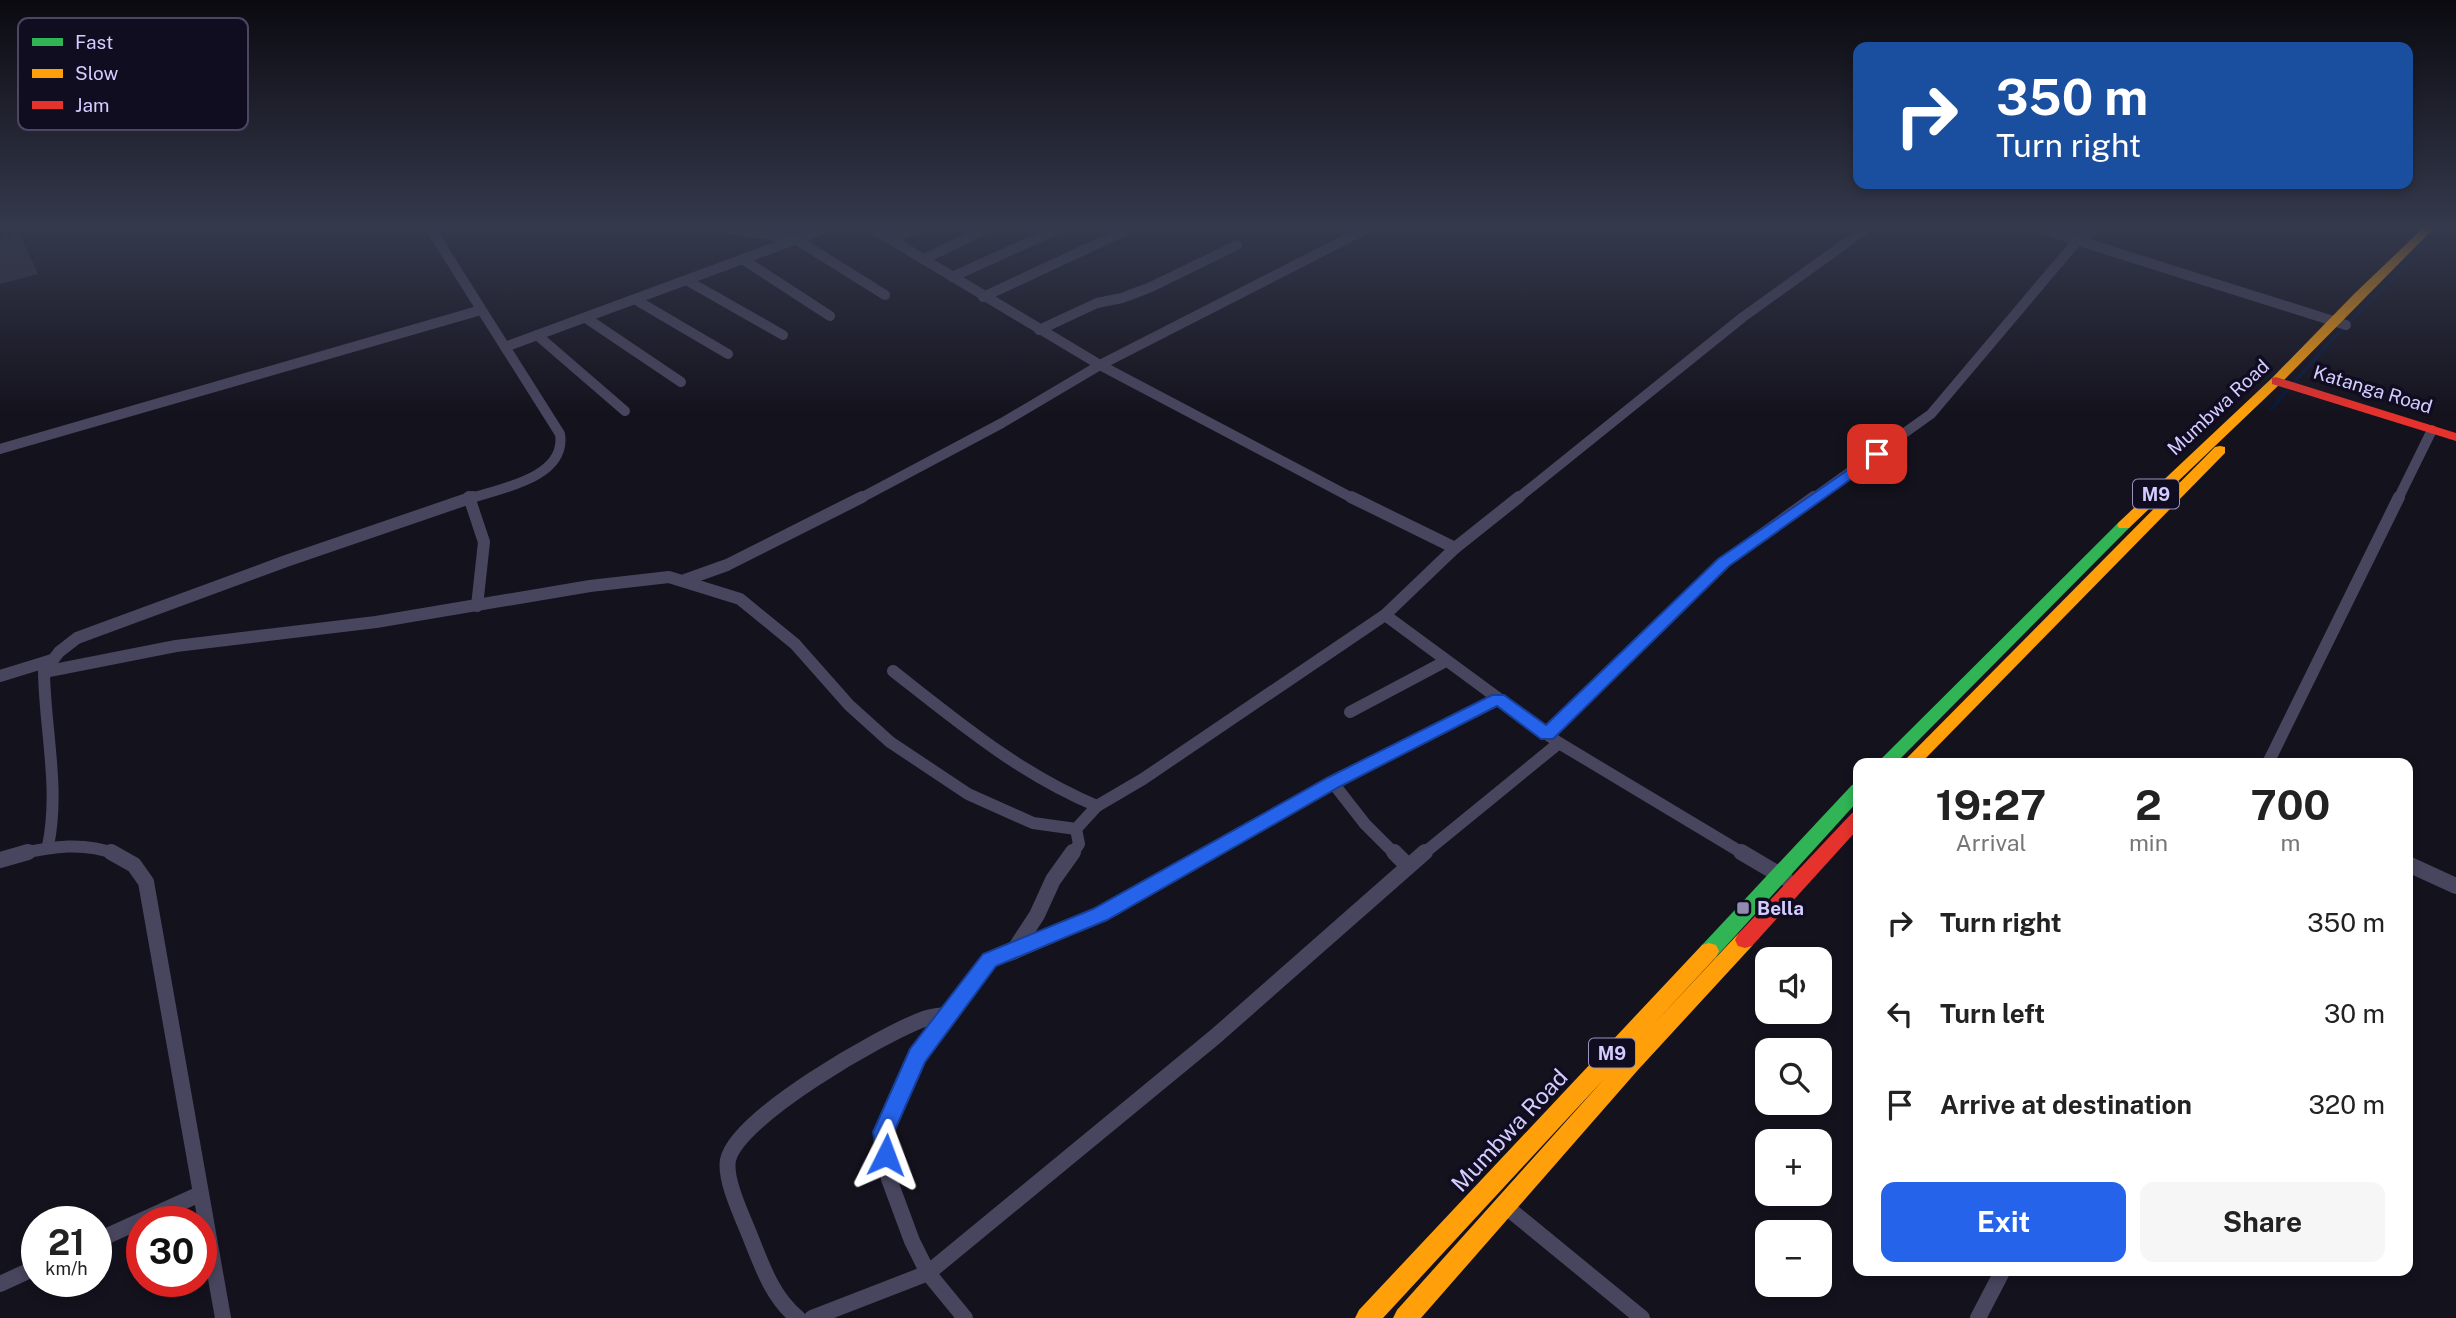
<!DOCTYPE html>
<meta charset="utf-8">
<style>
body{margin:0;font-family:"Public Sans",sans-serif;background:#f6f6f6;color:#222;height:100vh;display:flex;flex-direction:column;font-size:26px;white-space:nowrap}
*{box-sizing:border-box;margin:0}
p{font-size:23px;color:#767676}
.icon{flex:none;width:38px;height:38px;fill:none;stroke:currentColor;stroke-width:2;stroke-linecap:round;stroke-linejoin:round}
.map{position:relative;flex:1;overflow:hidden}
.sheet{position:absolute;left:1853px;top:758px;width:560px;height:518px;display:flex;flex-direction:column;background:#fff;border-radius:14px;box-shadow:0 4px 10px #0003}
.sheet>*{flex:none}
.hud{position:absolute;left:1853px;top:42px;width:560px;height:147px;border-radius:14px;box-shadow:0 4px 10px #0003;background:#1a4fa0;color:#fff;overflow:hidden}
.fabs{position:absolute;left:1755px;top:947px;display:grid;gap:14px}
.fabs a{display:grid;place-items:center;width:77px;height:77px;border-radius:14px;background:#fff;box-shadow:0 4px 10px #0003;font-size:35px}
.speed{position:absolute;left:21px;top:1206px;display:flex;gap:14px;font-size:35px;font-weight:700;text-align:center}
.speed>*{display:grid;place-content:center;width:91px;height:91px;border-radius:50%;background:#fff;box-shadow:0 4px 10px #0003;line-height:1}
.speed small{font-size:18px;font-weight:400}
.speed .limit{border:10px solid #d22;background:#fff;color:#111}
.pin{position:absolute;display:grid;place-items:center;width:60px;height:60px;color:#fff;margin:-30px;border-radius:14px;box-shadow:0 4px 10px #0006}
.me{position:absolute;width:77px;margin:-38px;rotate:3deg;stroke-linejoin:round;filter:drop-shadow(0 0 5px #0008)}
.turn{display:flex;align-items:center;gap:24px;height:147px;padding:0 28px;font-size:32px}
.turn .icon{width:91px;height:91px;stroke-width:2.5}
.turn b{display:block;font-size:49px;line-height:60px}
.eta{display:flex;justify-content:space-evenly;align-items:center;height:119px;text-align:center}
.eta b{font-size:42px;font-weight:700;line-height:49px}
.primary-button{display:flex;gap:14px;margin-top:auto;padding:14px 28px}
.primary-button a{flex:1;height:80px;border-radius:14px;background:#2563eb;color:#fff;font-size:28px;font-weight:700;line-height:80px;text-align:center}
.primary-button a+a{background:#f6f6f6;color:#222}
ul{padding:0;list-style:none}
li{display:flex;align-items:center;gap:21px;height:91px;padding:0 28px}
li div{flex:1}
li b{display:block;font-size:26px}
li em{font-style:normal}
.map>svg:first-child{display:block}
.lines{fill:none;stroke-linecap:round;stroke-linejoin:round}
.stream{stroke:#09183b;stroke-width:3.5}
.building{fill:#322e3f}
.street-far2{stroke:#48455e;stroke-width:10}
.street-far1{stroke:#48455e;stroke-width:12}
.street{stroke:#48455e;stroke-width:16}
.fast{fill:#30b455;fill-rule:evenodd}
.slow{fill:#ff9f0a;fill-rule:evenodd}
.jam{fill:#e5322d;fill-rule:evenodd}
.route{fill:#2563eb;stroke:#184099;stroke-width:2}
.poi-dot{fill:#918bb0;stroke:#110d21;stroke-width:2.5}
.labels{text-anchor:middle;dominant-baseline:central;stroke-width:7;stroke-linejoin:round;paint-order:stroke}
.shield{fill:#110d21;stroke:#9a93bc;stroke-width:2}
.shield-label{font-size:18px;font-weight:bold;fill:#d5ccff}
.street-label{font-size:19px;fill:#d5ccff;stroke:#110d21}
.poi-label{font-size:19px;font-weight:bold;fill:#d5ccff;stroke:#110d21;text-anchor:start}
.near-street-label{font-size:23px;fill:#d5ccff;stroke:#110d21}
.key{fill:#110d21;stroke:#4c4664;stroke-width:2}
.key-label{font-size:19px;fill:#d5ccff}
</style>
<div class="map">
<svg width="2456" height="1318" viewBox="0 0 2456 1318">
<rect width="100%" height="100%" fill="#14121d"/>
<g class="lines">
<g class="stream">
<polyline points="2261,403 2271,391"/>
<polyline points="2271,409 2330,342 2443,228"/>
</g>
</g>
<polygon class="building" points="18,231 38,274 0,284 0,241"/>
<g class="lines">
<g class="street-far2">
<path d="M430 228 560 434C567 478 499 489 468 499"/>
<polyline points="729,228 797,240 885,295"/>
<polyline points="870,228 890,239"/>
<polyline points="917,228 890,239 1100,365 1354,499"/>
<polyline points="2038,228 2346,325"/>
<polyline points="2451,228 2456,229"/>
<polyline points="924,259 988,228"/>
<polyline points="744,260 830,316"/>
<polyline points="952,277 1060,228"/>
<polyline points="688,281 783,335"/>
<polyline points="983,297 1131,228"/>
<polyline points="636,300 728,354"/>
<polyline points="586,318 681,382"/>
<polyline points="1039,330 1097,303 1122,298 1151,287 1237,245"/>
<polyline points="537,335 625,411"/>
<polyline points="505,347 827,228"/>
<polyline points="0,449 481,310"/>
<polyline points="859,499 1002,423 1100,365 1368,228"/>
<polyline points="1517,499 1743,317 1867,228"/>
<polyline points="1812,499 1931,414 2077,241 2098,228"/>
<polyline points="2398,499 2432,430"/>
</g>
<g class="street-far1">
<polyline points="469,497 484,542 477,606"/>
<polyline points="1351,497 1455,548"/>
<polyline points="685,580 727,565 862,497"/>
<polyline points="1385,615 1559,743 1744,854"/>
<path d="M893 671C958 722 1020 774 1097 806"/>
<polyline points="44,672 176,646 376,622 590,586 669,577 740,599 795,644 849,705 890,742 968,794 1033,823 1076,829"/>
<polyline points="0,676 52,660"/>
<polyline points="1350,712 1446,661"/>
<polyline points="1547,734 1724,562 1814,497"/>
<polyline points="2268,763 2399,497"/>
<polyline points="1333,783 1365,824 1395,854"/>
<path d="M48 846C60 788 45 731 44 672L59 652 77 638 286 561 473 497"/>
<path d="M20 854C53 846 84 842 116 854"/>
<polyline points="1072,854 1079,844 1076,829 1097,806 1143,779 1385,615 1455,548 1519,497"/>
<polyline points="1207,854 1333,783 1498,699"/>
<polyline points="1423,854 1559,743"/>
</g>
<g class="street">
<polyline points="111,852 134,865 146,882 223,1318"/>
<polyline points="1394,852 1408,866"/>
<polyline points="1741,852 1785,878"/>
<polyline points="0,860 28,852"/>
<polyline points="2408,864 2456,886"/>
<polyline points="1015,951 1100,914 1210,852"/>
<polyline points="1504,1205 1642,1318"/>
<polyline points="96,1241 200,1194"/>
<polyline points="0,1284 37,1267"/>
<path d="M798 1318C774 1299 763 1269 752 1241 745 1222 724 1181 728 1160 737 1117 883 1034 924 1019 932 1016 941 1016 950 1014"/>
<polyline points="812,1318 928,1273 1216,1036 1425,852"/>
<polyline points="965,1318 928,1273 912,1241 889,1179 883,1132 917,1056 989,960 1013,952 1037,915 1053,880 1073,852"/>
<polyline points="1978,1318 2003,1270"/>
</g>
<g class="fast">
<polygon points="2124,521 2129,522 2131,525 2129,528 1896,763 1877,763 2119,522"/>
<polygon points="1858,783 1858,801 1716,957 1709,959 1702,957 1699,951 1702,945 1852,785"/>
</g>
<g class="slow">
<polygon points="2423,228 2434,228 2280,384 2129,528 2119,528 2117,525 2119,522 2272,378 2354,294"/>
<polygon points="2220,446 2225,447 2225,453 1921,763 1902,763 2215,447"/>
<polygon points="1745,932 1752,934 1755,940 1752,946 1637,1071 1421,1318 1393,1318 1397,1310 1604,1079 1383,1318 1355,1318 1359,1310 1702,945 1709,943 1716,945 1719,951 1716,957 1651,1027 1738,934"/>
</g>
<g class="jam">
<polygon points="2276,377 2456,433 2456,441 2272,384 2272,378"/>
<polygon points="1858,811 1858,829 1752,946 1745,948 1738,946 1735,940 1738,934 1852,813"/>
</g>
</g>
<linearGradient id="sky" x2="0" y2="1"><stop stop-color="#0b0a10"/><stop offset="0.55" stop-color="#34394c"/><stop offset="1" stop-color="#34394c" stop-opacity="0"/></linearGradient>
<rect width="2456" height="413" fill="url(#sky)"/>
<polygon class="route" points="1877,450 1882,451 1882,457 1729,566 1553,739 1541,739 1497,706 1339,787 1107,920 996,966 925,1062 894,1132 897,1155 894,1163 886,1166 878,1163 873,1132 910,1049 983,954 1093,909 1327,778 1492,695 1504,695 1546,725 1718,559"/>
<rect class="poi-dot" x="1736" y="901" width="14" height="14" rx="3.5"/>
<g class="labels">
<g class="shield">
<rect x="2133" y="479.5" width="46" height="29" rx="5"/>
<rect x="1589" y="1038.5" width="46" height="29" rx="5"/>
</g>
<g class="shield-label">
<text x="2156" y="494">M9</text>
<text x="1612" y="1053">M9</text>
</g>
<g class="street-label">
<text transform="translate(2373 389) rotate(17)">Katanga Road</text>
<text transform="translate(2218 407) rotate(-43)">Mumbwa Road</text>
</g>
<g class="poi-label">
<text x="1757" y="908">Bella</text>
</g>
<g class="near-street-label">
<text transform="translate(1509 1130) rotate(-47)">Mumbwa Road</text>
</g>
</g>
<rect x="18" y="18" width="230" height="112" rx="10" class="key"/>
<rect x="32" y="38" width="31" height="8" fill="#30b455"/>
<rect x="32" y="69" width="31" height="9" fill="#ff9f0a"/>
<rect x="32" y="101" width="31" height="8" fill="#e5322d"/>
<g class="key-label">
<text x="75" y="49">Fast</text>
<text x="75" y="80">Slow</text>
<text x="75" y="112">Jam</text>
</g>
</svg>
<div class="fabs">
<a><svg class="icon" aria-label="sound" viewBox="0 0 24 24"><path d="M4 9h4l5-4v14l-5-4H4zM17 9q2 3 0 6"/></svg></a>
<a><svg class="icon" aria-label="search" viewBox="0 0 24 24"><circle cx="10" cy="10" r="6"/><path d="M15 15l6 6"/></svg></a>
<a>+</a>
<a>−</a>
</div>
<div class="speed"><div>21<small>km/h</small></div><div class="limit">30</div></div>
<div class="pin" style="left:1877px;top:454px;background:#d93025"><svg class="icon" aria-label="arrive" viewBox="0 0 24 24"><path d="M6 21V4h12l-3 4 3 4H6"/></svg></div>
<svg class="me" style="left:886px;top:1155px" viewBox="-20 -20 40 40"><path d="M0-17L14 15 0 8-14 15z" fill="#2563eb" stroke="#fff" stroke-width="4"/></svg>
<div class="hud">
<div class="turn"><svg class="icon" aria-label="right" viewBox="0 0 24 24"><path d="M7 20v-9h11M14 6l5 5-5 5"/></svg><div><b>350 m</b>Turn right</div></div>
</div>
<section class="sheet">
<div class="eta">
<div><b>19:27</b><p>Arrival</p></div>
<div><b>2</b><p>min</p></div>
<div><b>700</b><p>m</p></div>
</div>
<ul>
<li><svg class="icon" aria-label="right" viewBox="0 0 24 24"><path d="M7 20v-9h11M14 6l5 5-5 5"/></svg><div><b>Turn right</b></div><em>350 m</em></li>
<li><svg class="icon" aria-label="left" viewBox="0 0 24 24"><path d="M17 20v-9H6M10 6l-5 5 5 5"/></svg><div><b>Turn left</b></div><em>30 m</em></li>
<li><svg class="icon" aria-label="arrive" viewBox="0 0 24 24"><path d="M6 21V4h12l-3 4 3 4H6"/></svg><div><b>Arrive at destination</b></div><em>320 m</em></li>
</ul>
<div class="primary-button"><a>Exit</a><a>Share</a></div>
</section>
</div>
